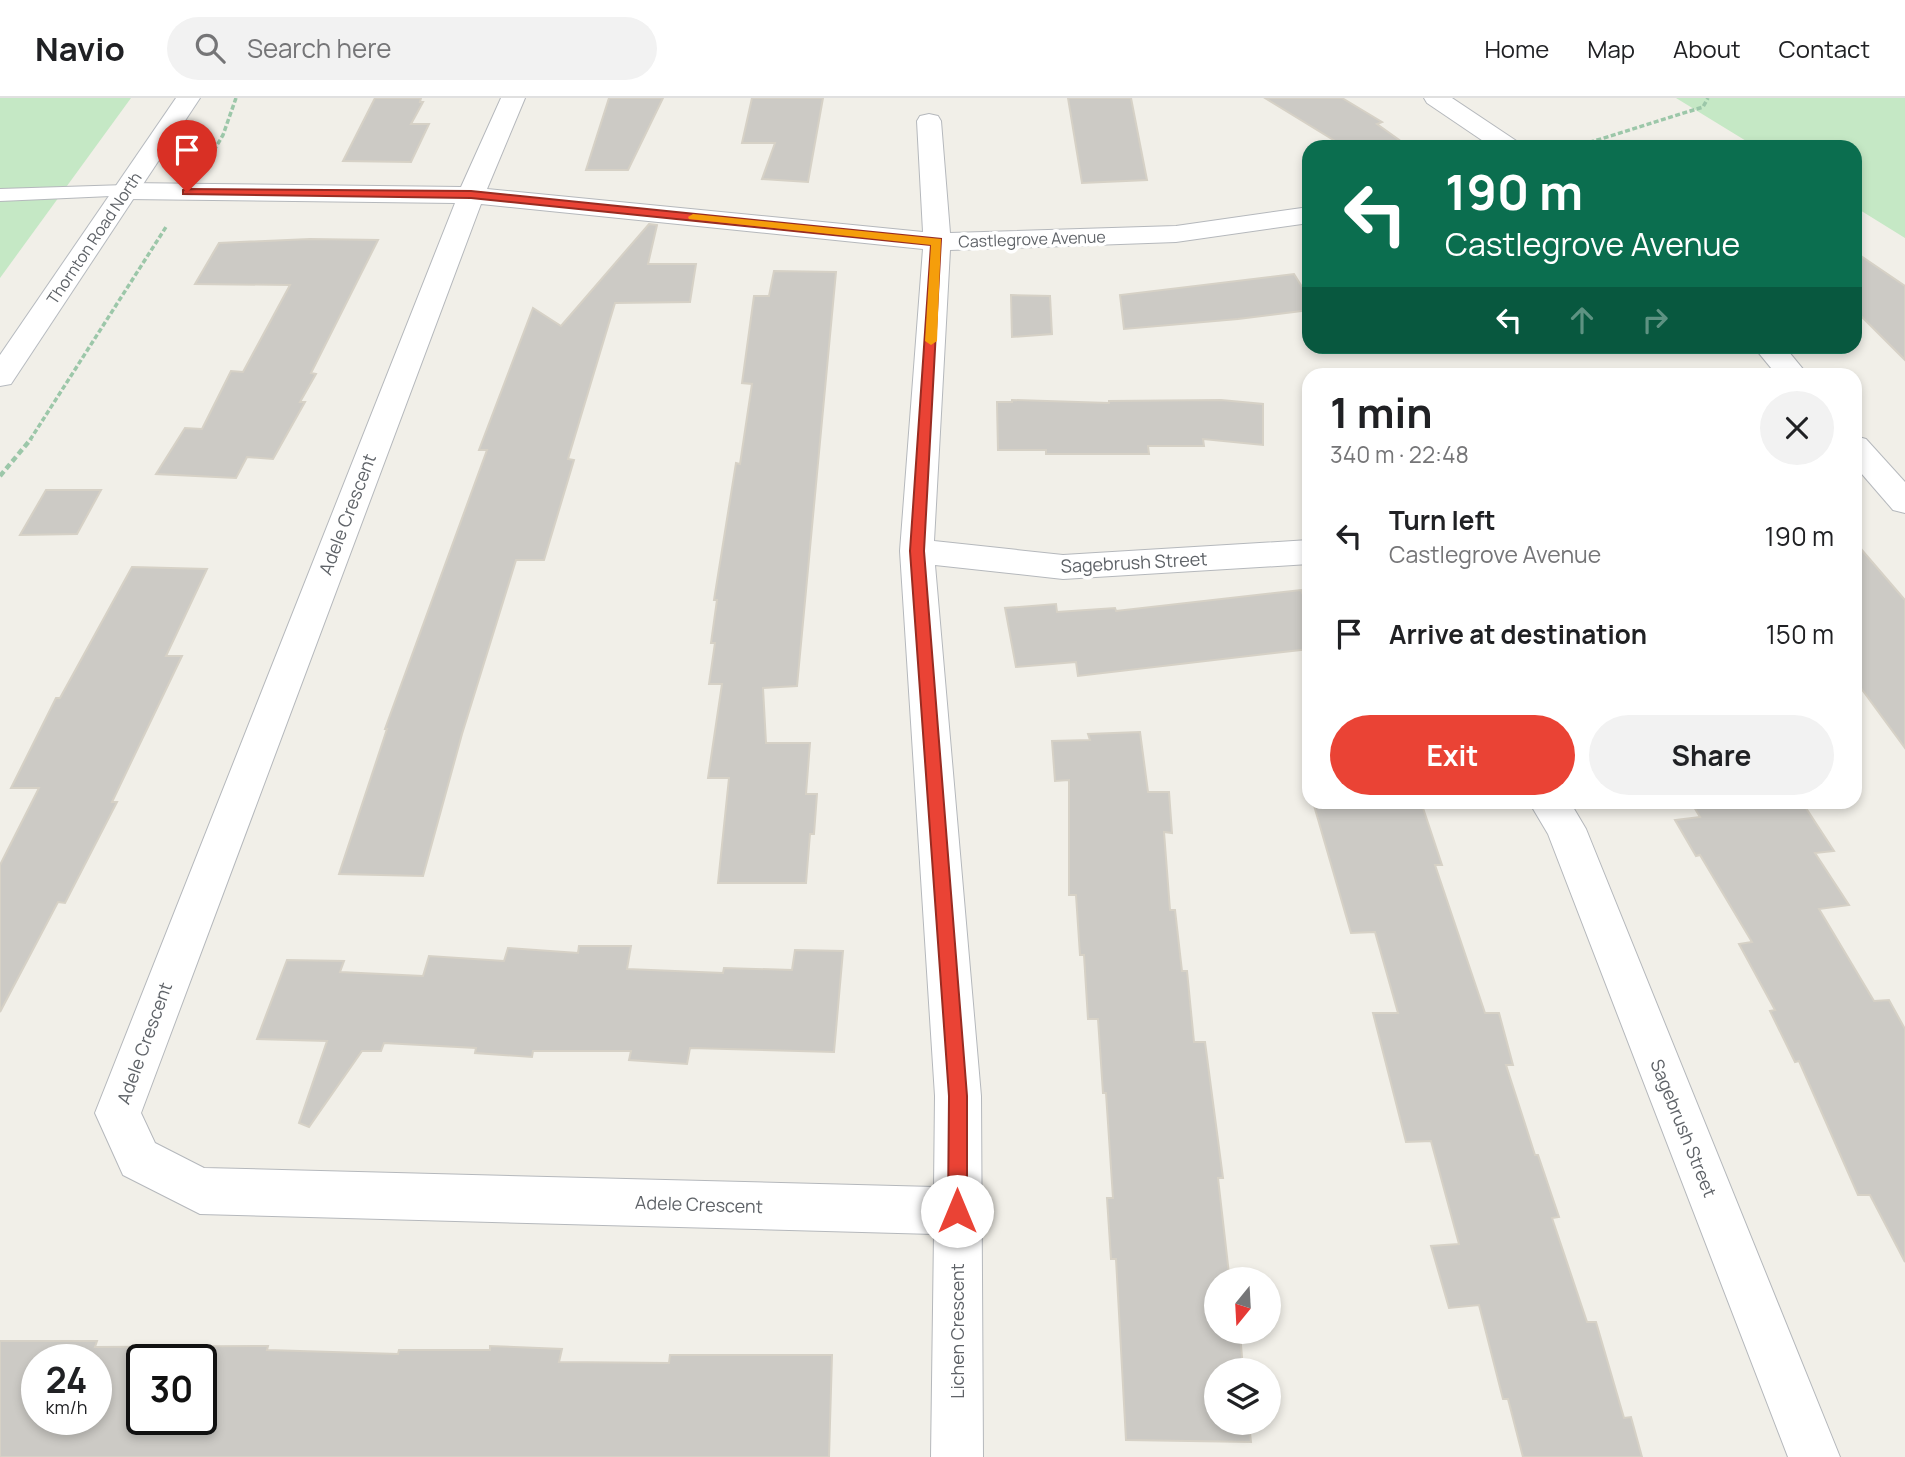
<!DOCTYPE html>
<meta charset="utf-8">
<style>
body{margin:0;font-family:Manrope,sans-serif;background:#f2f2f2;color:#202124;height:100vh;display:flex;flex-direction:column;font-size:26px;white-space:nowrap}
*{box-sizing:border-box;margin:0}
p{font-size:23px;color:#757577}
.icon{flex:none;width:38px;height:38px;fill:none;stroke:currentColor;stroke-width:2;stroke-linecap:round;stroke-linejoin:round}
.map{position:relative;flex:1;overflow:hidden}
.drawer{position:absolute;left:1302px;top:270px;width:560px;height:441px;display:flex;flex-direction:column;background:#fff;border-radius:21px;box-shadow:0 4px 10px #0003}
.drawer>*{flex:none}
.top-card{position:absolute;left:1302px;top:42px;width:560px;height:214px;border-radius:21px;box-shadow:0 4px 10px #0003;background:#0b6e4f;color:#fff;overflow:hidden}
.needle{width:46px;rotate:198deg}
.tools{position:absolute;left:1204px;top:1169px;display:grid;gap:14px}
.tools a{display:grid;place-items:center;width:77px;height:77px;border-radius:50%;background:#fff;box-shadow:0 4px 10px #0003;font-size:35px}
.speed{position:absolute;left:21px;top:1246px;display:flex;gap:14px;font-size:35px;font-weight:700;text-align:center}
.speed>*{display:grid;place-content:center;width:91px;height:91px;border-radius:50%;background:#fff;box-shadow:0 4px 10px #0003;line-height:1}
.speed small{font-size:18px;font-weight:400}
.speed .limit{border:4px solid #111;border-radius:10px;background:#fff;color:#111}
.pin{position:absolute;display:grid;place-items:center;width:60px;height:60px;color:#fff;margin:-72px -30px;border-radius:50% 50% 50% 0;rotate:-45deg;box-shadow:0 0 7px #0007}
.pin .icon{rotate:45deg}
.me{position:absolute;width:77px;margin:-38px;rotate:0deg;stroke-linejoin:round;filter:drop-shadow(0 0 5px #0008)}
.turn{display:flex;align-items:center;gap:24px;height:147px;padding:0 28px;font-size:32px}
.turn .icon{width:91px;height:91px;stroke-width:2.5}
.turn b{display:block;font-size:49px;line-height:60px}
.lanes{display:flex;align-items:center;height:66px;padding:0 28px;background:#0003;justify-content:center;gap:35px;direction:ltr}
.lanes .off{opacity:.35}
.round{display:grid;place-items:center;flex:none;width:74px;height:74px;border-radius:37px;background:#f2f2f2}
.headline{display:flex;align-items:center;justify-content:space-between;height:119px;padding:0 28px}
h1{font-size:42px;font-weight:700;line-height:52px}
.action{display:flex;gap:14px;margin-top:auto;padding:14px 28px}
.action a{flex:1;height:80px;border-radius:42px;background:#ea4335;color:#fff;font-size:28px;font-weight:700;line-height:80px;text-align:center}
.action a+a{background:#f2f2f2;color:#202124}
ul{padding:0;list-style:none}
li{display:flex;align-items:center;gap:21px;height:98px;padding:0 28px}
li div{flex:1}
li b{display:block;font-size:26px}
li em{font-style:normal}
header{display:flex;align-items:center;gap:42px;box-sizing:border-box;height:98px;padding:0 35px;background:#fff;border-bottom:2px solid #e0e0e0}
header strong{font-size:33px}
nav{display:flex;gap:38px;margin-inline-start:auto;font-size:24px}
.search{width:490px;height:63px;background:#f2f2f2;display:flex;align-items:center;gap:18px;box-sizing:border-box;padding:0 24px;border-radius:38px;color:#757577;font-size:26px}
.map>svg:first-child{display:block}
.green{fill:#c5e8c5}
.building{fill:#cccac5;stroke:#d6d1c6;stroke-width:2;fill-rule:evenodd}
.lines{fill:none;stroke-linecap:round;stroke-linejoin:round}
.service-casing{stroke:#b5b8bc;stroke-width:2}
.minor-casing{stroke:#b5b8bc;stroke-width:2}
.secondary-casing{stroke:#b6babf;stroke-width:2}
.path-far1{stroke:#9cc7a9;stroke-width:3.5;stroke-dasharray:5 2.5;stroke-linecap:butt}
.path{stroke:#9cc7a9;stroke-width:4.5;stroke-dasharray:6 3.5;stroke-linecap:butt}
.service{fill:#fff;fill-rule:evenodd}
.minor{fill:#fff;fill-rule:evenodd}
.secondary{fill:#fff;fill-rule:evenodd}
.route{fill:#ea4335;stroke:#982c22;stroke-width:2}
.slow{fill:#f59e0b}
.labels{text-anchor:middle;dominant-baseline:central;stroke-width:7;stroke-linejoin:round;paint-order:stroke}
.far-street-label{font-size:16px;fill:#5f6368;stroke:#fff}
.street-label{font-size:18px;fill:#5f6368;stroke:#fff}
</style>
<header>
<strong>Navio</strong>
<div class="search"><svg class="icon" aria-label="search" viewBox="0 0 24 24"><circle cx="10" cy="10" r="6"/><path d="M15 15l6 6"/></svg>Search here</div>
<nav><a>Home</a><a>Map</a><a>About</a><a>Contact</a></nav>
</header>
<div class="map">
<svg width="1905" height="1359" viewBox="0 0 1905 1359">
<rect width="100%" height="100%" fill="#f1efe8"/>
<g class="green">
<polygon points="0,0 131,0 0,180"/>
<polygon points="1676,0 1905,0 1905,140 1855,109 1855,49 1756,49"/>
</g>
<g class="building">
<polygon points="375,0 421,0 420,4 423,4 411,26 429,26 411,64 343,63"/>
<polygon points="609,0 663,0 628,72 586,72"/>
<polygon points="752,0 823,0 808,84 762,81 775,45 742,45"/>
<polygon points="1068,0 1131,0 1147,82 1082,85"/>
<polygon points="1265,0 1342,0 1382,24 1377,26 1409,49 1345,49"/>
<polygon points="649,126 657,127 648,166 696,166 690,204 615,205 568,361 574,362 544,462 516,462 462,636 423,778 339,776 387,631 385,631 487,352 479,352 533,210 561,228"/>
<polygon points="310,141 378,142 311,275 316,276 300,304 305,304 273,361 247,359 236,380 156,376 185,330 202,331 231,273 243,274 290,187 195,186 219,145"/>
<polygon points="1855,154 1905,188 1905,262 1855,212"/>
<polygon points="774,173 836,174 797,588 763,590 766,645 810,645 806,696 817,696 814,736 810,736 806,785 718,785 729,680 708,680 722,586 709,586 715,545 711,545 717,502 714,502 736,365 740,366 752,286 742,285 754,198 769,198"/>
<polygon points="1294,176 1309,200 1309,212 1238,221 1124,231 1120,197"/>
<polygon points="1011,197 1050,198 1052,236 1012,239"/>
<polygon points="1012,302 1109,305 1109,303 1221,302 1263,306 1263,347 1203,341 1204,348 1148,348 1149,356 1046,356 1046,352 998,352 997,304 1012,304"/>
<polygon points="46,392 101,392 77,436 20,437"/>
<polygon points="1855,444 1905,502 1905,650 1855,582"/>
<polygon points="132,469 207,471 166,558 182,558 112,704 117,704 65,805 58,804 0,914 0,767 39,690 11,690 56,600 60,600"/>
<polygon points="1301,492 1309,510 1309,551 1078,578 1076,564 1016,569 1005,510 1056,506 1057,514 1115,510 1116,513"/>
<polygon points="1140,634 1148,694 1169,694 1172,735 1164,734 1170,812 1175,812 1182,873 1187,873 1194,944 1205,944 1223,1080 1218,1080 1229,1176 1233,1176 1234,1181 1216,1181 1216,1234 1240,1234 1243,1272 1216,1272 1216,1325 1249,1325 1251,1344 1126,1342 1116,1161 1111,1161 1107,1100 1113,1100 1106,995 1103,995 1098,921 1088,921 1084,857 1080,857 1076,797 1069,797 1069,682 1055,683 1052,643 1090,642 1088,636"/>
<polygon points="1313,704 1421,704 1442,767 1435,767 1485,915 1499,915 1513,967 1506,967 1535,1057 1538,1057 1559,1119 1552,1120 1587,1224 1596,1224 1624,1320 1631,1319 1642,1359 1523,1359 1508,1301 1503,1301 1479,1207 1449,1210 1431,1148 1459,1146 1431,1043 1406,1044 1373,915 1398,915 1375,834 1351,835"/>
<polygon points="1691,704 1802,704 1834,753 1815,755 1849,807 1819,811 1874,903 1889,902 1905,931 1905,1164 1870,1097 1858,1097 1799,963 1795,964 1770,913 1775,912 1739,846 1752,844 1700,757 1696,758 1675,722 1700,719"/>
<polygon points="579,848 631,848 627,871 723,875 724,870 792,872 795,852 843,853 834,954 690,950 687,966 629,962 631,953 533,953 532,959 475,955 476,950 384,945 381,953 362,953 309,1029 299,1025 327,943 257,941 287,862 344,863 340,874 423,878 429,858 504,863 508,850 578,855"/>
<path d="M0 1243H97L95 1249 268 1248 267 1252 398 1256 399 1252H490V1248L562 1251 559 1264 669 1265 670 1257H832L829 1359H0ZM37 1262H96V1321H37ZM142 1262H201V1321H142Z"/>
</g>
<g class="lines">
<defs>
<polygon id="service" points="126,87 133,89 136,93 133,97 0,103 0,91"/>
<g id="minor">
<path d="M501 0H525L487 91 923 134 917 23 920 18 929 16 938 18 941 23 950 135 1176 128 1309 109V125L1176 144 950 152 934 443 1063 457 1309 442V466L1063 481 935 467 981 998 983 1359H931L934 1136 200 1116 123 1077 95 1015 455 105 126 101 117 99 113 93 117 87 126 85 461 89ZM481 106 923 151 900 453 935 998 934 1089 204 1070 155 1045 141 1015Z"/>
<polygon points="1424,0 1452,0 1518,44 1522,49 1492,49 1427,5"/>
<polygon points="1753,248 1784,248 1807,276 1776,276"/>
<polygon points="1855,338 1866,341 1905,384 1905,415 1893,412 1855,368"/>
<polygon points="1529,704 1570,704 1586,731 1840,1359 1788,1359 1548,736"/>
</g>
<polygon id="secondary" points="176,0 200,0 11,286 0,288 0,257"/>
</defs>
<use href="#service" class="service-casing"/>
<use href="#minor" class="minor-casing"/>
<use href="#secondary" class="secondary-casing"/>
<g class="path-far1">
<polyline points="1575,49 1703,9 1708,0"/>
<polyline points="210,59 223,37 236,0"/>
<polyline points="30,342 166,129"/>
</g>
<polyline class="path" points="0,378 31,341"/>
<use href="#service" class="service"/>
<use href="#minor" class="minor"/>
<use href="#secondary" class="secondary"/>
</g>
<polygon class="route" points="187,91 471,93 941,141 924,453 967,998 967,1113 964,1120 957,1123 950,1120 948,1113 949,998 910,453 931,147 471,100 183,96 183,92"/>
<polygon class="slow" points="693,116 941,141 937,243 931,247 925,243 931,147 689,121 688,119"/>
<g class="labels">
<g class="far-street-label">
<text transform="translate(94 140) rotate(-56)">Thornton Road North</text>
<text transform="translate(1032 141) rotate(-2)">Castlegrove Avenue</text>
</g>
<g class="street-label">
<text transform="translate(347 416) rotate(-69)">Adele Crescent</text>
<text transform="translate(1134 464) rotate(-3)">Sagebrush Street</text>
<text transform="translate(144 945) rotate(-70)">Adele Crescent</text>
<text transform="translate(1684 1030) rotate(68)">Sagebrush Street</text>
<text transform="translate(699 1106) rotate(2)">Adele Crescent</text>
<text transform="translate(957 1233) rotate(-90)">Lichen Crescent</text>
</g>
</g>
</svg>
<div class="tools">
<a><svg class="needle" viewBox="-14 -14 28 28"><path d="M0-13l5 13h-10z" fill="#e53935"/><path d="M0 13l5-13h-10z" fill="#757577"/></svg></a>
<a><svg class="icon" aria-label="layers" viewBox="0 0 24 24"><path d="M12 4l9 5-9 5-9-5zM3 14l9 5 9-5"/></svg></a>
</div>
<div class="speed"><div>24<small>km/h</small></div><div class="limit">30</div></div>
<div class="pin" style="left:187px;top:94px;background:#d93025"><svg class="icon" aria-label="arrive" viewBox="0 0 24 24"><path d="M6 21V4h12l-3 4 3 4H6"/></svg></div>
<svg class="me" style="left:957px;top:1113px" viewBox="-20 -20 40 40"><circle r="19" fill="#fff"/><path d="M0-13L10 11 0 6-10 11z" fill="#ea4335"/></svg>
<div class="top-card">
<div class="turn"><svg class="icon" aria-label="left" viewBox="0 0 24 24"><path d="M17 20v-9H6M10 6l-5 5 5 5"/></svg><div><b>190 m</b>Castlegrove Avenue</div></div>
<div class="lanes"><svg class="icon" aria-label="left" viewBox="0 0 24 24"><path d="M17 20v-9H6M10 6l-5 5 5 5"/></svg><svg class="icon off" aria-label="ahead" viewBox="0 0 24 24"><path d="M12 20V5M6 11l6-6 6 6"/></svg><svg class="icon off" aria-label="right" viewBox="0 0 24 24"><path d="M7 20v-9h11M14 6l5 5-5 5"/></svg></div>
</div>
<section class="drawer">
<div class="headline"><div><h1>1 min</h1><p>340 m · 22:48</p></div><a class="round"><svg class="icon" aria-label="close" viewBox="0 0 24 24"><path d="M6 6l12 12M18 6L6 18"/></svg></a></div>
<ul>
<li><svg class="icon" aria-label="left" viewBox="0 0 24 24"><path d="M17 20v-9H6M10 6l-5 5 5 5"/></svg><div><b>Turn left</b><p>Castlegrove Avenue</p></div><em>190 m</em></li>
<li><svg class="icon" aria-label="arrive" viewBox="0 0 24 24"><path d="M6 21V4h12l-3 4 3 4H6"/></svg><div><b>Arrive at destination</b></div><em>150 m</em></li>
</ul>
<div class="action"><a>Exit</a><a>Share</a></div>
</section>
</div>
